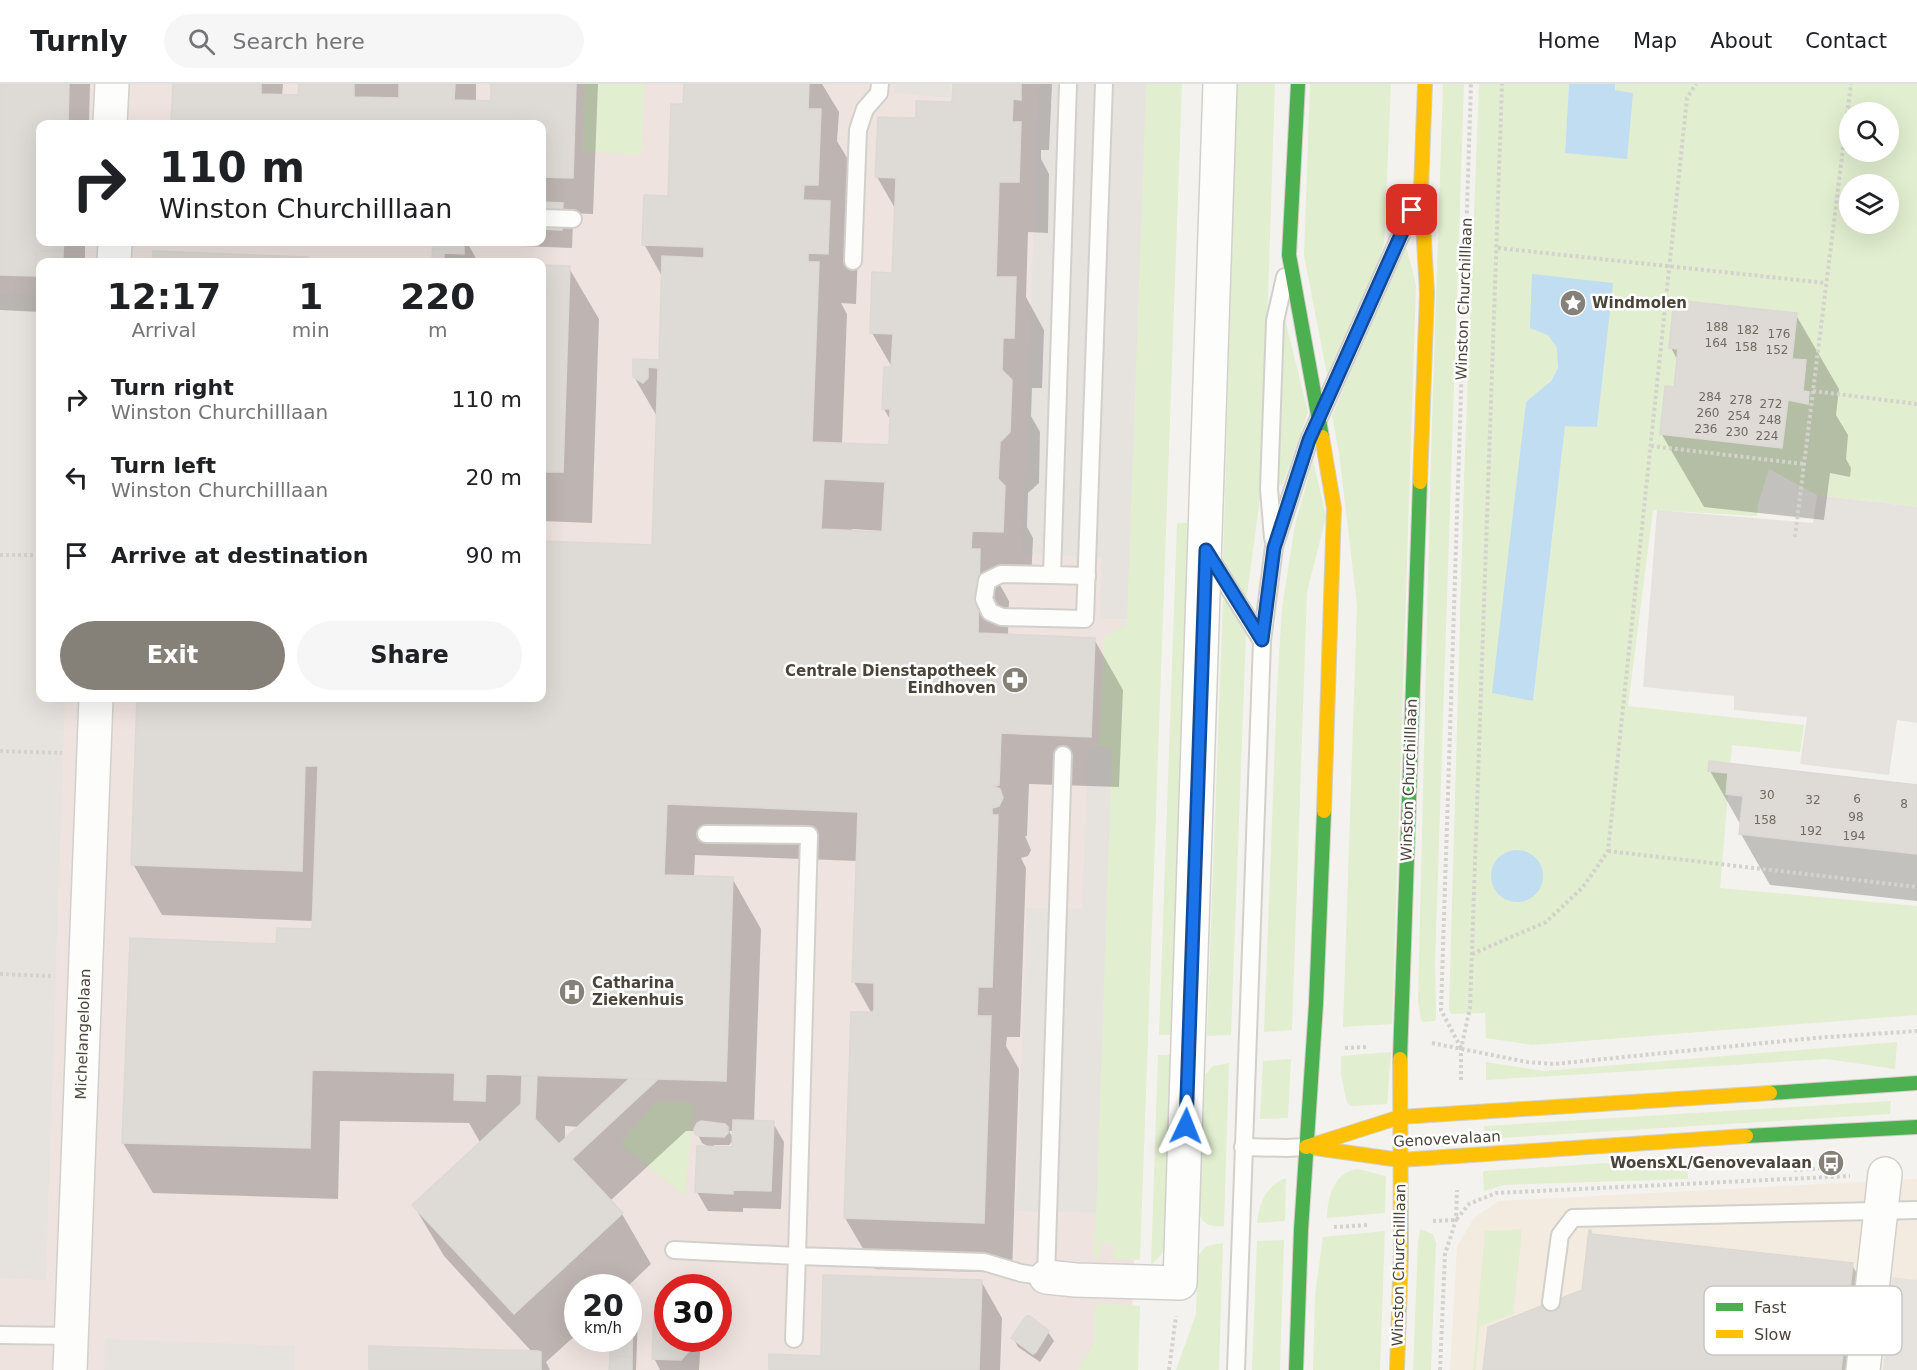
<!DOCTYPE html>
<style>
body{margin:0;font-family:"DejaVu Sans",sans-serif;background:#f6f6f6;color:#202124;height:100vh;display:flex;flex-direction:column;font-size:22px;white-space:nowrap}
*{box-sizing:border-box;margin:0}
p{font-size:20px;color:#757577}
.icon{flex:none;width:33px;height:33px;fill:none;stroke:currentColor;stroke-width:2;stroke-linecap:round;stroke-linejoin:round}
.map{position:relative;flex:1;overflow:hidden}
.drawer{position:absolute;left:36px;top:174px;width:510px;height:444px;display:flex;flex-direction:column;background:#fff;border-radius:12px;box-shadow:0 6px 24px #0002}
.drawer>*{flex:none}
.guide{position:absolute;left:36px;top:36px;width:510px;height:126px;border-radius:12px;box-shadow:0 6px 24px #0002;background:#fff;color:#202124;overflow:hidden}
.tools{position:absolute;left:1839px;top:18px;display:grid;gap:12px}
.tools a{display:grid;place-items:center;width:60px;height:60px;border-radius:50%;background:#fff;box-shadow:0 6px 24px #0002;font-size:30px}
.speed{position:absolute;left:564px;top:1190px;display:flex;gap:12px;font-size:30px;font-weight:700;text-align:center}
.speed>*{display:grid;place-content:center;width:78px;height:78px;border-radius:50%;background:#fff;box-shadow:0 6px 24px #0002;line-height:1}
.speed small{font-size:15px;font-weight:400}
.speed .limit{border:9px solid #d22;background:#fff;color:#111}
.pin{position:absolute;display:grid;place-items:center;width:51px;height:51px;color:#fff;margin:-26px;border-radius:12px;box-shadow:0 3px 9px #0006}
.me{position:absolute;width:66px;margin:-33px;rotate:2deg;stroke-linejoin:round;filter:drop-shadow(0 0 4px #0008)}
.turn{display:flex;align-items:center;gap:21px;height:126px;padding:0 24px;font-size:27px}
.turn .icon{width:78px;height:78px;stroke-width:2.5}
.turn b{display:block;font-size:42px;line-height:51px}
.eta{display:flex;justify-content:space-evenly;align-items:center;height:102px;text-align:center}
.eta b{font-size:36px;font-weight:700;line-height:42px}
.action{display:flex;gap:12px;margin-top:auto;padding:12px 24px}
.action a{flex:1;height:69px;border-radius:36px;background:#868178;color:#fff;font-size:24px;font-weight:700;line-height:69px;text-align:center}
.action a+a{background:#f6f6f6;color:#202124}
ul{padding:0;list-style:none}
li{display:flex;align-items:center;gap:18px;height:78px;padding:0 24px}
li div{flex:1}
li b{display:block;font-size:22px}
li em{font-style:normal}
header{display:flex;align-items:center;gap:36px;box-sizing:border-box;height:84px;padding:0 30px;background:#fff;border-bottom:2px solid #e0e0e0}
header strong{font-size:28px}
nav{display:flex;gap:33px;margin-inline-start:auto;font-size:21px}
.search{width:420px;height:54px;background:#f6f6f6;display:flex;align-items:center;gap:15px;box-sizing:border-box;padding:0 21px;border-radius:33px;color:#757577;font-size:22px}
.map>svg:first-child{display:block}
.commercial{fill:#f3ebdf}
.medical{fill:#eee3df;fill-rule:evenodd}
.green{fill:#e1eecf;fill-rule:evenodd}
.parking{fill:#e6e3df}
.water{fill:#c0ddf1}
.shadow{fill:#0003;fill-rule:evenodd}
.building{fill:#dedbd6;stroke:#dcd9d4;stroke-width:1.5;fill-rule:evenodd}
.lines{fill:none;stroke-linecap:round;stroke-linejoin:round}
.lane-casing{stroke:#d2d0cb;stroke-width:20}
.street-casing{stroke:#d2d0cb;stroke-width:36}
.fast-casing{stroke:#d3cfc5;stroke-width:16}
.slow-casing{stroke:#d3cfc5;stroke-width:16}
.path{stroke:#d3d2cc;stroke-width:4;stroke-dasharray:3 3;stroke-linecap:butt}
.lane{stroke:#fdfdfc;stroke-width:16}
.street{stroke:#fdfdfc;stroke-width:33}
.fast{stroke:#4caf50;stroke-width:14}
.slow{stroke:#ffc107;stroke-width:14}
.route-casing{stroke:#114b97;stroke-width:15}
.route{stroke:#1a73e8;stroke-width:10}
.labels{text-anchor:middle;dominant-baseline:central;stroke-width:5;stroke-linejoin:round;paint-order:stroke}
.number-label{font-size:12px;fill:#706a61}
.street-label{font-size:15px;fill:#4b4439;stroke:#fff}
.poi-label{font-size:15px;font-weight:bold;fill:#4b4439;stroke:#fff;text-anchor:start}
.key{fill:#fff;stroke:#c9c7c4;stroke-width:1.5}
.key-label{font-size:16px;fill:#4b4439}
</style>
<header>
<strong>Turnly</strong>
<div class="search"><svg class="icon" aria-label="search" viewBox="0 0 24 24"><circle cx="10" cy="10" r="6"/><path d="M15 15l6 6"/></svg>Search here</div>
<nav><a>Home</a><a>Map</a><a>About</a><a>Contact</a></nav>
</header>
<div class="map">
<svg width="1917" height="1286" viewBox="0 0 1917 1286">
<rect width="100%" height="100%" fill="#f4f2ee"/>
<polygon class="commercial" points="1917,1095 1917,1286 1450,1286 1457,1163 1474,1134 1499,1117"/>
<path class="medical" d="M0 0H1173L1154 613 1130 1286H0ZM40 40H542V158H40ZM40 178H542V614H40ZM578 1203H628V1254H578ZM668 1203H718V1254H668Z"/>
<g class="green">
<polygon points="585,0 645,0 641,71 582,67"/>
<polygon points="1146,0 1182,0 1140,1176 1113,1175 1113,1159 1101,1159 1100,1173 1094,1173 1112,664 1099,663 1104,554 1126,540 1127,535"/>
<polygon points="1237,0 1275,0 1262,399 1247,511 1244,513 1223,475"/>
<polygon points="1310,0 1391,0 1384,160 1379,176 1327,291 1304,171"/>
<polygon points="1443,0 1464,0 1435,878 1436,935 1435,937 1424,938 1421,936 1418,917 1431,371"/>
<path d="M1479 0H1569L1565 69 1633 9 1615 6V0H1917V423L1817 411 1769 385 1758 420 1757 432 1653 426 1628 622 1804 641 1800 668 1732 661 1720 804 1917 822V931L1532 961 1486 954 1485 929 1451 930 1449 926 1464 394ZM1850 28H1888V68H1850ZM1850 100H1888V140H1850ZM1612 199 1597 343 1565 341 1533 617 1493 609 1526 318C1543 306 1567 286 1557 263 1555 259 1551 255 1548 251Z"/>
<polygon points="1405,158 1416,201 1392,940 1343,943 1357,521 1339,369 1332,332"/>
<polygon points="1284,231 1308,328 1283,400 1280,401 1278,400"/>
<polygon points="1313,376 1326,433 1307,508 1292,946 1264,948 1277,605 1282,524 1295,441"/>
<polygon points="1177,439 1187,439 1191,474 1174,951 1159,951"/>
<polygon points="1227,515 1246,549 1231,951 1207,952 1223,516"/>
<polygon points="1897,958 1895,985 1827,975 1486,996 1486,978 1543,987"/>
<polygon points="1391,968 1387,1020 1352,1022 1347,1019 1341,991 1341,972"/>
<polygon points="1158,971 1172,971 1166,1161 1161,1171 1151,1181"/>
<polygon points="1291,975 1288,1034 1260,1035 1263,977"/>
<path d="M1229 979 1224 1142C1211 1143 1204 1142 1199 1129L1205 991 1213 982Z"/>
<polygon points="656,1017 694,1019 685,1113 620,1059"/>
<polygon points="1891,1017 1890,1030 1484,1055 1484,1042"/>
<polygon points="1606,1079 1688,1085 1688,1095 1504,1101 1484,1107 1483,1088 1484,1087"/>
<path d="M1358 1085 1386 1092 1385 1129 1327 1134C1327 1113 1334 1088 1358 1085Z"/>
<path d="M1286 1094 1285 1137 1257 1139C1259 1120 1266 1101 1286 1094Z"/>
<polygon points="1420,1145 1433,1150 1436,1159 1431,1286 1413,1286 1418,1159"/>
<polygon points="1522,1145 1513,1230 1480,1242 1476,1286 1473,1286 1485,1147"/>
<polygon points="1385,1147 1380,1286 1313,1286 1315,1211 1323,1153"/>
<polygon points="1284,1156 1280,1286 1252,1286 1257,1157"/>
<polygon points="1223,1159 1219,1286 1176,1286 1196,1230 1198,1172 1206,1162"/>
<polygon points="1098,1219 1140,1222 1138,1286 1077,1286 1094,1260 1094,1226"/>
</g>
<g class="parking">
<polygon points="895,0 951,0 950,14 893,9"/>
<polygon points="1039,0 1146,0 1127,535 1100,535 1102,474 1022,470"/>
<polygon points="0,210 40,211 40,614 65,614 46,1196 0,1194"/>
<polygon points="1817,411 1917,423 1917,639 1897,636 1889,691 1800,680 1807,633 1734,626 1734,612 1643,603 1657,426 1813,439"/>
<polygon points="1088,662 1112,664 1096,1129 1016,1127 1027,824 1082,825"/>
<polygon points="1892,1193 1917,1196 1917,1286 1883,1286"/>
<polygon points="105,1255 295,1262 294,1286 104,1286"/>
</g>
<g class="water">
<polygon points="1569,0 1615,0 1615,6 1633,9 1627,75 1565,69"/>
<polygon points="1532,190 1613,199 1597,343 1565,342 1533,617 1492,609 1526,318 1551,297 1558,284 1557,264 1548,251 1530,244"/>
<circle cx="1517" cy="792" r="26"/>
</g>
<g class="shadow">
<polygon points="0,0 90,0 89,40 40,40 40,158 85,158 85,178 40,178 40,228 0,226"/>
<polygon points="174,0 283,0 282,12 299,12 300,0 476,0 476,18 492,19 493,0 598,0 593,130 567,129 573,139 572,164 468,160 478,178 434,178 434,158 542,158 542,40 173,40"/>
<path d="M686 0H822L839 28 837 57 849 77 858 169 856 220 841 219 847 230 842 361 890 363 891 337 884 325 893 285 872 249 894 191 896 126 877 93 918 36 954 20 955 0H1052L1049 66H1041V75L1049 90 1048 149 1028 148 1026 213 1044 246 1042 304H1032L1031 332 1040 348 1039 399 1028 409 1027 443 1033 454 1031 498 1000 497V501L1009 517 1008 552 1094 555 1123 606 1119 703 1029 700 1027 752H1025L1031 766 1028 772 1021 774 1026 784 1020 953H1007L1006 962 1019 985 1012 1189 875 1185 845 1134 872 930 854 898 858 777 695 771 694 793 732 794 761 845 754 1038 773 1039 784 1058 781 1125 743 1124V1128L708 1127 697 1108 711 1064 702 1059 696 1047H686L610 1117 622 1130 651 1180 627 1203H578V1249L546 1278 550 1286H370L533 1269 444 1172 414 1122 481 1060 469 1039 340 1037 338 1115 153 1109 123 1059 277 861 313 847 314 837 162 831 133 780 139 614H542V458L654 462 658 334 634 293 635 277H660L663 194 644 160 669 114 685 22ZM852 445 884 447V450L852 448ZM565 1042 580 1043 565 1057ZM729 1047H734V1065L714 1064V1061H729L734 1056Z"/>
<polygon points="154,169 307,174 309,178 154,178"/>
<polygon points="365,177 422,178 365,178"/>
<polygon points="542,183 569,184 599,235 592,439 542,437"/>
<polygon points="1796,231 1839,305 1836,331 1848,351 1846,375 1851,384 1850,393 1830,389 1824,436 1704,423 1661,349 1675,304 1678,277 1671,264"/>
<polygon points="1710,687 1917,702 1917,817 1770,801 1741,750 1742,738 1739,738"/>
<polygon points="1852,1181 1868,1209 1859,1286 1485,1286"/>
<polygon points="981,1197 1002,1234 1000,1286 770,1286 822,1273"/>
<polygon points="632,1222 638,1231 636,1286 611,1286 611,1254 628,1254"/>
<polygon points="1029,1234 1048,1248 1054,1257 1040,1278 1018,1263 1013,1254"/>
<polygon points="668,1254 701,1254 699,1286 660,1286 654,1274"/>
</g>
<g class="building">
<polygon points="0,0 69,0 68,40 40,40 40,158 64,158 63,167 36,167 36,192 0,191"/>
<polygon points="173,0 261,0 261,10 298,11 299,0 354,0 354,13 399,14 399,0 455,0 454,16 491,17 491,0 576,0 573,94 542,93 542,40 171,40"/>
<path d="M684 0H809L808 25H821L818 101H804L803 116 830 117 828 170 808 169V178H819L812 358 889 361 890 325H882L884 283H891L893 250 870 249 872 188 892 189 896 94 875 93 878 33 916 34V17L952 18 953 0H1021V16L1013 15 1012 38H1021L1019 98H999L996 193H1016L1014 254H1003L1002 286 1012 296 1010 348 1000 358 998 395 1005 402 1003 448 972 447 971 465H980L978 549 1095 554 1091 653 1001 649 999 701 993 702 1000 705 1003 714 999 722 992 724V731H998L992 903H978L977 932H991L984 1139 844 1134 851 928H873L874 925V899L852 898 858 728 667 720 664 791 733 793 726 997 486 990 485 1017 454 1016 455 989 312 986 310 1064 122 1059 130 854 276 860 277 844 312 845 318 682H305L302 787 131 781 137 614H542V457L652 461 658 284 648 283V294L643 299 633 293V275L659 276 662 172 704 174V163L642 161 644 111 668 112 671 20H683ZM824 395 885 398 882 448 821 445Z"/>
<polygon points="542,118 563,119 562,146 542,145"/>
<polygon points="433,158 464,158 464,170 444,169 444,178 462,178 364,178 364,175 432,177"/>
<polygon points="36,167 63,167 63,178 40,178 40,192 36,192"/>
<polygon points="153,167 308,173 307,178 152,178"/>
<polygon points="542,181 570,182 563,388 542,388"/>
<polygon points="1674,216 1797,229 1792,275 1806,276 1803,307 1809,308 1808,320 1788,316 1782,364 1660,350 1665,302 1674,303 1678,265 1669,264"/>
<polygon points="1709,677 1917,701 1917,770 1739,750 1743,712 1726,710 1728,689 1708,687"/>
<polygon points="522,992 537,992 535,1035 559,1060 629,995 657,996 572,1075 623,1129 514,1230 412,1121 521,1020"/>
<polygon points="733,1036 774,1037 771,1107 733,1106 733,1110 695,1108 697,1062 732,1063"/>
<polygon points="701,1037 725,1040 728,1043 728,1049 724,1053 699,1052 695,1050 694,1045 697,1039"/>
<polygon points="1589,1146 1591,1146 1591,1150 1853,1179 1841,1286 1483,1286 1488,1243 1582,1206"/>
<polygon points="823,1191 982,1196 979,1286 769,1286 769,1270 821,1272"/>
<polygon points="628,1220 633,1220 632,1273 610,1272 610,1254 628,1254"/>
<polygon points="654,1228 668,1228 668,1254 690,1254 689,1267 681,1276 652,1275"/>
<polygon points="1026,1232 1030,1232 1049,1247 1036,1268 1033,1270 1011,1254"/>
<polygon points="369,1262 538,1267 541,1268 541,1286 369,1286"/>
<polygon points="610,1272 632,1273 632,1286 609,1286"/>
</g>
<g class="lines">
<defs>
<g id="lane">
<polyline points="1068,0 1052,491 1001,490 987,497 984,515 990,528 1002,533 1085,535 1104,0"/>
<polyline points="542,134 573,135"/>
<polyline points="853,177 858,46 865,25 879,9 880,0"/>
<polyline points="1273,454 1269,405 1275,237 1285,193"/>
<polyline points="1209,472 1262,557"/>
<polyline points="1052,491 1087,492"/>
<polyline points="706,750 809,751 797,1172 984,1178 1021,1189 1046,1193 1063,671"/>
<polyline points="1243,1063 1287,1064 1306,1063"/>
<polyline points="674,1166 797,1172 794,1255"/>
<polyline points="1551,1218 1560,1151 1573,1134 1917,1126"/>
<polyline points="0,1251 71,1252"/>
<polyline points="1236,1286 1262,557 1274,463 1309,356 1415,119"/>
</g>
<g id="street">
<polyline points="110,40 112,0"/>
<polyline points="114,178 115,158"/>
<polyline points="1046,1193 1076,1196 1180,1199 1220,0"/>
<polyline points="70,1286 96,614"/>
<polyline points="1863,1286 1885,1090"/>
</g>
<g id="fast">
<polyline points="1298,0 1289,171 1322,353"/>
<polyline points="1400,975 1420,398"/>
<polyline points="1770,1009 1917,999"/>
<polyline points="1746,1052 1917,1043"/>
<polyline points="1296,1286 1301,1146 1316,920 1324,727"/>
</g>
<g id="slow">
<polyline points="1322,353 1334,424 1324,727"/>
<polyline points="1420,398 1427,209 1421,105 1425,0"/>
<polyline points="1306,1063 1400,1033 1770,1009"/>
<polyline points="1315,1064 1400,1076 1746,1052"/>
<polyline points="1397,1286 1401,1168 1400,975"/>
</g>
</defs>
<use href="#lane" class="lane-casing"/>
<use href="#street" class="street-casing"/>
<use href="#fast" class="fast-casing"/>
<use href="#slow" class="slow-casing"/>
<g class="path">
<polyline points="1498,164 1826,199"/>
<polyline points="1813,307 1917,320"/>
<polyline points="1651,362 1804,380"/>
<polyline points="1795,453 1851,0"/>
<polyline points="0,471 40,471"/>
<polyline points="0,667 62,669"/>
<polyline points="1608,767 1917,803"/>
<polyline points="1472,870 1546,838 1583,803 1608,767 1687,14 1696,0"/>
<polyline points="0,890 51,892"/>
<polyline points="1432,959 1527,978 1554,980 1814,954 1917,947"/>
<polyline points="1345,964 1368,963"/>
<polyline points="1461,964 1441,926 1471,0"/>
<polyline points="1461,996 1461,965 1470,924 1502,0"/>
<polyline points="1794,1086 1827,1084 1833,1082"/>
<polyline points="1433,1137 1456,1136 1469,1120 1496,1109 1850,1092"/>
<polyline points="1334,1143 1369,1141"/>
<polyline points="1169,1286 1176,1232"/>
<polyline points="1440,1286 1445,1170 1456,1136 1457,1106"/>
</g>
<use href="#lane" class="lane"/>
<use href="#street" class="street"/>
<use href="#fast" class="fast"/>
<use href="#slow" class="slow"/>
</g>
<g class="lines">
<defs>
<polyline id="route" points="1186,1042 1206,466 1262,556 1274,464 1309,356 1412,126"/>
</defs>
<use href="#route" class="route-casing"/>
<use href="#route" class="route"/>
</g>
<defs>
<symbol id="sight-disc" viewBox="-11 -11 22 22"><circle r="9.5" fill="#868178" stroke="#fff"/><path d="M0-6L1.8-2.2L6-1.7L2.9 1.2L3.7 5.4L0 3.3L-3.7 5.4L-2.9 1.2L-6-1.7L-1.8-2.2Z" fill="#fff"/></symbol>
<symbol id="pharmacy-disc" viewBox="-11 -11 22 22"><circle r="9.5" fill="#868178" stroke="#fff"/><path d="M-2-6h4v4h4v4h-4v4h-4v-4h-4v-4h4Z" fill="#fff"/></symbol>
<symbol id="hospital-disc" viewBox="-11 -11 22 22"><circle r="9.5" fill="#868178" stroke="#fff"/><path d="M-5-5h3v3.5h4V-5h3V5h-3V1.5h-4V5h-3Z" fill="#fff"/></symbol>
<symbol id="bus-disc" viewBox="-11 -11 22 22"><circle r="9.5" fill="#868178" stroke="#fff"/><path d="M-5-6H5V4H4V6H2V4H-2V6H-4V4H-5ZM-3.5-4V0h7V-4ZM-3.5 1.2v1.5H-2V1.2ZM2 1.2v1.5H3.5V1.2Z" fill="#fff"/></symbol>
</defs>
<g fill-rule="evenodd">
<use href="#sight-disc" x="1558" y="204" width="30" height="30"/>
<use href="#pharmacy-disc" x="1000" y="581" width="30" height="30"/>
<use href="#hospital-disc" x="557" y="893" width="30" height="30"/>
<use href="#bus-disc" x="1816" y="1064" width="30" height="30"/>
</g>
<g class="labels">
<g class="number-label">
<text x="1717" y="243">188</text>
<text x="1748" y="246">182</text>
<text x="1779" y="250">176</text>
<text x="1716" y="259">164</text>
<text x="1746" y="263">158</text>
<text x="1777" y="266">152</text>
<text x="1710" y="313">284</text>
<text x="1741" y="316">278</text>
<text x="1771" y="320">272</text>
<text x="1708" y="329">260</text>
<text x="1739" y="332">254</text>
<text x="1770" y="336">248</text>
<text x="1706" y="345">236</text>
<text x="1737" y="348">230</text>
<text x="1767" y="352">224</text>
<text x="1767" y="711">30</text>
<text x="1857" y="715">6</text>
<text x="1813" y="716">32</text>
<text x="1904" y="720">8</text>
<text x="1856" y="733">98</text>
<text x="1765" y="736">158</text>
<text x="1811" y="747">192</text>
<text x="1854" y="752">194</text>
</g>
<g class="street-label">
<text transform="translate(1464 215) rotate(-88)">Winston Churchilllaan</text>
<text transform="translate(1409 696) rotate(-88)">Winston Churchilllaan</text>
<text transform="translate(83 950) rotate(-88)">Michelangelolaan</text>
<text transform="translate(1447 1055) rotate(-3)">Genovevalaan</text>
<text transform="translate(1399 1181) rotate(-89)">Winston Churchilllaan</text>
</g>
<g class="poi-label">
<text x="1592" y="219">Windmolen</text>
<text x="996" y="587" text-anchor="end">Centrale Dienstapotheek<tspan x="996" dy="17">Eindhoven</tspan></text>
<text x="592" y="899">Catharina<tspan x="592" dy="17">Ziekenhuis</tspan></text>
<text x="1812" y="1079" text-anchor="end">WoensXL/Genovevalaan</text>
</g>
</g>
<rect x="1704" y="1202" width="198" height="69" rx="9" class="key"/>
<rect x="1716" y="1219" width="27" height="8" fill="#4caf50"/>
<rect x="1716" y="1246" width="27" height="8" fill="#ffc107"/>
<g class="key-label">
<text x="1754" y="1229">Fast</text>
<text x="1754" y="1256">Slow</text>
</g>
</svg>
<div class="tools">
<a><svg class="icon" aria-label="search" viewBox="0 0 24 24"><circle cx="10" cy="10" r="6"/><path d="M15 15l6 6"/></svg></a>
<a><svg class="icon" aria-label="layers" viewBox="0 0 24 24"><path d="M12 4l9 5-9 5-9-5zM3 14l9 5 9-5"/></svg></a>
</div>
<div class="speed"><div>20<small>km/h</small></div><div class="limit">30</div></div>
<div class="pin" style="left:1412px;top:126px;background:#d93025"><svg class="icon" aria-label="arrive" viewBox="0 0 24 24"><path d="M6 21V4h12l-3 4 3 4H6"/></svg></div>
<svg class="me" style="left:1186px;top:1042px" viewBox="-20 -20 40 40"><path d="M0-17L14 15 0 8-14 15z" fill="#1a73e8" stroke="#fff" stroke-width="4"/></svg>
<div class="guide">
<div class="turn"><svg class="icon" aria-label="right" viewBox="0 0 24 24"><path d="M7 20v-9h11M14 6l5 5-5 5"/></svg><div><b>110 m</b>Winston Churchilllaan</div></div>
</div>
<section class="drawer">
<div class="eta">
<div><b>12:17</b><p>Arrival</p></div>
<div><b>1</b><p>min</p></div>
<div><b>220</b><p>m</p></div>
</div>
<ul>
<li><svg class="icon" aria-label="right" viewBox="0 0 24 24"><path d="M7 20v-9h11M14 6l5 5-5 5"/></svg><div><b>Turn right</b><p>Winston Churchilllaan</p></div><em>110 m</em></li>
<li><svg class="icon" aria-label="left" viewBox="0 0 24 24"><path d="M17 20v-9H6M10 6l-5 5 5 5"/></svg><div><b>Turn left</b><p>Winston Churchilllaan</p></div><em>20 m</em></li>
<li><svg class="icon" aria-label="arrive" viewBox="0 0 24 24"><path d="M6 21V4h12l-3 4 3 4H6"/></svg><div><b>Arrive at destination</b></div><em>90 m</em></li>
</ul>
<div class="action"><a>Exit</a><a>Share</a></div>
</section>
</div>
